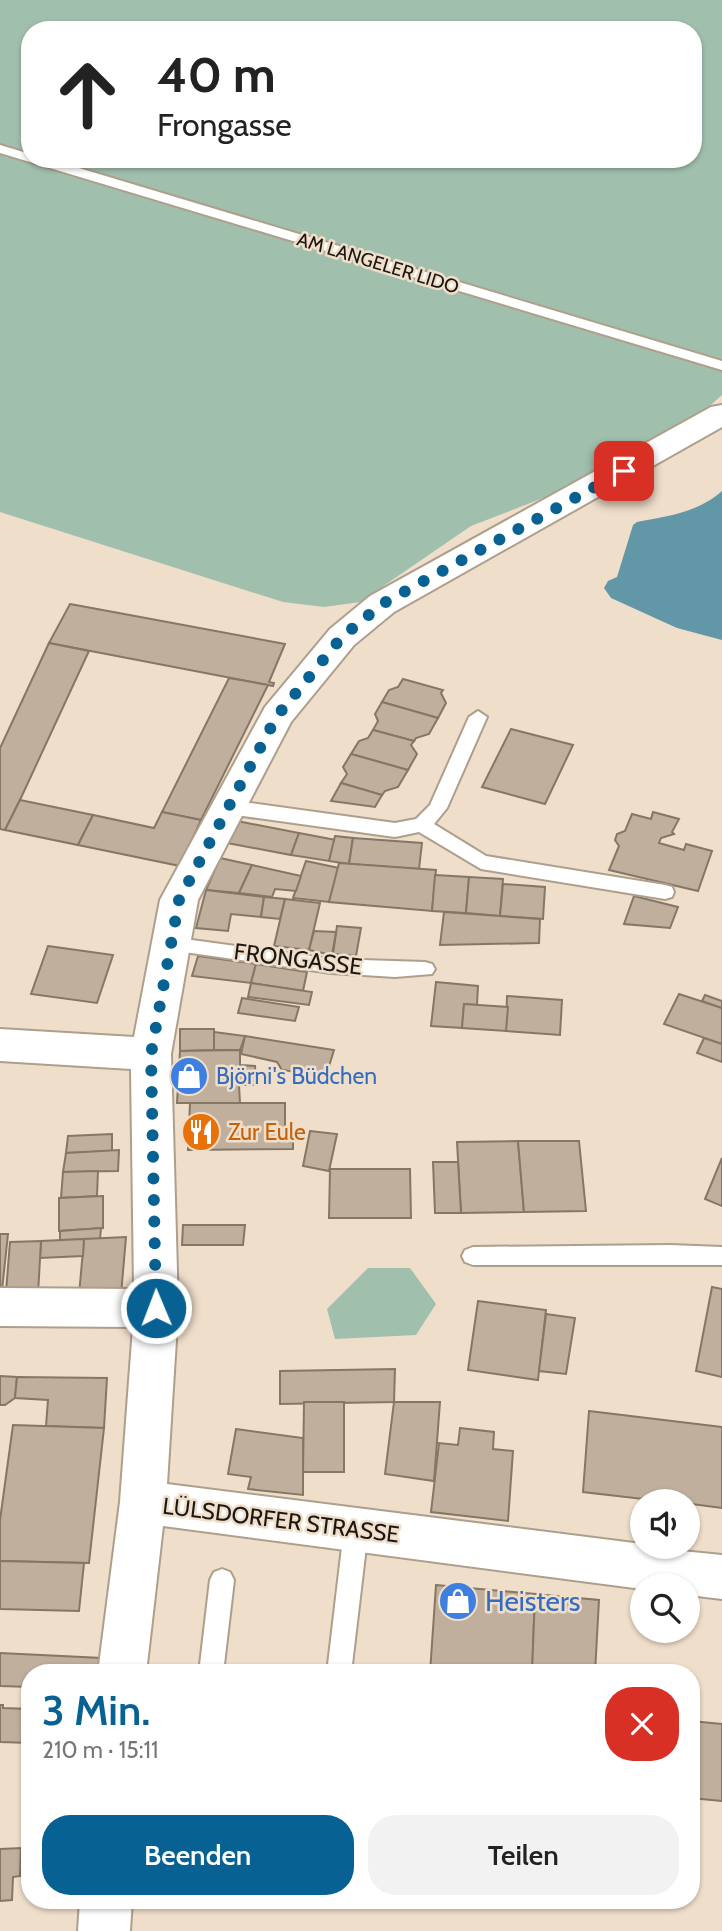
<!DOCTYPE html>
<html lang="de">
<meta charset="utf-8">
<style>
body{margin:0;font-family:Cabin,sans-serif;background:#f2f2f2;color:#222;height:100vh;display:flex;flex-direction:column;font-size:26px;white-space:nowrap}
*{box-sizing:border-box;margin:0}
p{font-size:23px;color:#767676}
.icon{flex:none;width:38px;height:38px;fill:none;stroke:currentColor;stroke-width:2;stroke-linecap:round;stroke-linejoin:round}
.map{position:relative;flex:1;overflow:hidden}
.panel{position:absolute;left:21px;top:1664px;width:679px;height:245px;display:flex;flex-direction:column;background:#fff;border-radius:28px;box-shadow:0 2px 5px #0004}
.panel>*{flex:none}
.hud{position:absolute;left:21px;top:21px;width:681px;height:147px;border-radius:28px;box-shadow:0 2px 5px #0004;background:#fff;color:#222;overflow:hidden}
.fabs{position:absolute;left:630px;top:1489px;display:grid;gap:14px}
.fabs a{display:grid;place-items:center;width:70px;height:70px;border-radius:50%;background:#fff;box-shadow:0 2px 5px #0004;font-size:35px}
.pin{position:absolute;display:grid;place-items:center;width:60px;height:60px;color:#fff;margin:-30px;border-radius:14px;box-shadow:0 4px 10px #0006}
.me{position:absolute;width:77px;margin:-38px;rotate:359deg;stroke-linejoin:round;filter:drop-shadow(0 0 5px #0008)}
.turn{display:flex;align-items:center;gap:24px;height:147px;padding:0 21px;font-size:32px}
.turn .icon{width:91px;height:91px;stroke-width:2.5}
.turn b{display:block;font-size:49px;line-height:60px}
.round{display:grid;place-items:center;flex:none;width:74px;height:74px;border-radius:28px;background:#f2f2f2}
.summary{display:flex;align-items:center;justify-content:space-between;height:119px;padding:0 21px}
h1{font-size:42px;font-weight:600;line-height:52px;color:#076293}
.primary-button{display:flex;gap:14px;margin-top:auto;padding:14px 21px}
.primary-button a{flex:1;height:80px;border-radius:28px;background:#076293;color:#fff;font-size:28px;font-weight:600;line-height:80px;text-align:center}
.primary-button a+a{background:#f2f2f2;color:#222}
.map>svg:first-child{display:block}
.green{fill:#a1bfad;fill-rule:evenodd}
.water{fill:#6297a8}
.building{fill:#bfaf9c;stroke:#867765;stroke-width:2}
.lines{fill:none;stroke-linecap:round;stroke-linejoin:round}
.lane-casing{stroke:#ae9f8c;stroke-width:4}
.street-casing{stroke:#ae9f8c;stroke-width:4}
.lane{fill:#fff;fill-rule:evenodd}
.street{fill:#fff;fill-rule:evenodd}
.route{stroke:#076293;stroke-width:12;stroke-dasharray:0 21.6}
.labels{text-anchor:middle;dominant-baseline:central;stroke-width:5;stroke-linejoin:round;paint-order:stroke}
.far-street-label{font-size:19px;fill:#1c1710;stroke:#efdeca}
.street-label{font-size:23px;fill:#1c1710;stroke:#efdeca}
.shop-label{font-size:23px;fill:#366cbe;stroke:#efdeca;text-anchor:start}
.food-label{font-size:23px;fill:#c56008;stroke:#efdeca;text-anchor:start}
.near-shop-label{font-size:28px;fill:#366cbe;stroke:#efdeca;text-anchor:start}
</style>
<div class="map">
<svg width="722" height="1931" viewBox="0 0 722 1931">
<rect width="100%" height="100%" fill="#efdeca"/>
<g class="green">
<path d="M0 0H722V395L679 433 551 495 471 526 360 602 324 607 283 602 0 512ZM30 30H693V159H30Z"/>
<polygon points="368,1268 410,1268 436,1304 416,1335 335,1339 327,1309"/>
</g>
<path class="water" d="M722 491V640L677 628 611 598 604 588 608 581 617 577 633 525 637 522C668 516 697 513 722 491Z"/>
<g class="building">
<polygon points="70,604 135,616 285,644 269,682 274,683 273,686 49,643"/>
<polygon points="49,643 89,651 20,800 5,830 0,829 0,748"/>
<polygon points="229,678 268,685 201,820 162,812"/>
<polygon points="403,679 443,690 441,693 446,703 438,718 382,702 389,690 398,687"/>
<polygon points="382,702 438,718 429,734 416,738 414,741 373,730 378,721 375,714"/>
<polygon points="511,729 573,745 545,804 482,787"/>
<polygon points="373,730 414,741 411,745 417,754 408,770 351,754 359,741 368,738"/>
<polygon points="351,754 408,770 398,787 385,791 382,795 341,783 347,774 343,767"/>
<polygon points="341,783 382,795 375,807 331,801"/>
<polygon points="20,800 93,815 78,845 5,830"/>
<polygon points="162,812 201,820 180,866 78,845 93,815 154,828"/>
<polygon points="653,812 679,819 672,832 674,834 661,838 659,843 684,850 686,844 712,851 698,891 609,870 619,846 615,840 617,834 625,831 632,814 651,819"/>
<polygon points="237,821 299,833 291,855 227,843"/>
<polygon points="299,833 336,840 329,861 291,855"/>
<polygon points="335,836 353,838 349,864 329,861"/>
<polygon points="353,838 422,843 419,869 349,864"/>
<polygon points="220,858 252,865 239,893 206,890"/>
<polygon points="306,861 339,868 329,902 293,898"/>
<polygon points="339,863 436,870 432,911 329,902"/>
<polygon points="252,865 301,876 296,891 275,889 272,897 239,893"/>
<polygon points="435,875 469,877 466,913 432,911"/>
<polygon points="469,877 503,879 500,916 466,913"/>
<polygon points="503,884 545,887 543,919 500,916"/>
<polygon points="206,890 264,897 261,917 231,914 228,931 196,928"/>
<polygon points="634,896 678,907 670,928 624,924"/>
<polygon points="264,897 285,899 280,919 261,917"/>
<polygon points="285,899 320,903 309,950 274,946"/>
<polygon points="444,912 540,919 539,943 440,945"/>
<polygon points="337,926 361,928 356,956 333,954"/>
<polygon points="314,931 336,932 332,955 309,950"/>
<polygon points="48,946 113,955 97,1003 31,994"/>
<polygon points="198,956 256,964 251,983 192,976"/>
<polygon points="256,964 307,972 303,991 251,983"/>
<polygon points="436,982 478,986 477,1005 464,1004 462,1028 431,1026"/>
<polygon points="251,983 312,992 309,1005 248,997"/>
<polygon points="679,994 722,1008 722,1044 664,1024"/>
<polygon points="705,995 722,1001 722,1008 702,1001"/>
<polygon points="507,996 562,1000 560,1035 506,1031"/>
<polygon points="242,998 299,1007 295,1021 238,1013"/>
<polygon points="464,1004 508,1007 506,1031 462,1028"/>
<polygon points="180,1029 214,1029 214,1050 180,1051"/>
<polygon points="214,1032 245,1036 240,1050 214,1050"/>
<polygon points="245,1036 334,1050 326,1076 282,1070 277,1062 241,1054"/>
<polygon points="704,1038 722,1044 722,1062 697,1053"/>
<polygon points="240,1050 240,1065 255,1066 256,1085 239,1085 240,1103 177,1103 180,1051"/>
<polygon points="190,1103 285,1103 285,1128 293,1128 293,1149 188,1150"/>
<polygon points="310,1131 337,1134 329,1171 303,1166"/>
<polygon points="112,1134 112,1151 66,1153 68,1136"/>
<polygon points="518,1141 524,1212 461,1213 457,1142"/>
<polygon points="518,1141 579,1141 586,1211 524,1212"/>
<polygon points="119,1150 118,1171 63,1172 66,1153"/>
<polygon points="722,1158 722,1206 705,1199"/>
<polygon points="433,1162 458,1162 461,1213 435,1213"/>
<polygon points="330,1169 410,1169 411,1218 329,1218"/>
<polygon points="98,1171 97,1196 61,1198 63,1172"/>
<polygon points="103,1196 103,1228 59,1231 59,1198"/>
<polygon points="183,1225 245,1225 243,1245 182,1245"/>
<polygon points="101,1228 100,1239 60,1240 60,1231"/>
<polygon points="0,1234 8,1234 2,1290 0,1290"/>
<polygon points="126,1237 121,1295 79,1295 84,1239"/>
<polygon points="84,1239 83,1256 40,1258 41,1241"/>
<polygon points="41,1241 38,1294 6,1292 10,1242"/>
<polygon points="712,1287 722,1289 722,1377 696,1371"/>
<polygon points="478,1301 546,1310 538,1380 468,1370"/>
<polygon points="546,1314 575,1318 566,1374 539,1371"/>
<polygon points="395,1369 394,1402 280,1404 280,1371"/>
<polygon points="0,1376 17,1377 15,1398 5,1405 0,1405"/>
<polygon points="17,1377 107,1378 104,1428 46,1426 48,1400 15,1398"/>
<polygon points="304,1402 344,1402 344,1472 303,1472"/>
<polygon points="394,1402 440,1402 434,1481 385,1474"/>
<polygon points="589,1411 722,1427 722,1508 677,1502 677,1496 660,1494 660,1501 583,1492"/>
<polygon points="13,1425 104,1428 89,1563 0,1561 0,1520"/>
<polygon points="460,1428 494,1432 493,1449 513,1451 508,1521 431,1512 439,1443 458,1445"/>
<polygon points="236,1429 303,1438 303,1495 248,1489 251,1477 228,1474"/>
<polygon points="0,1561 84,1563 79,1611 0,1609"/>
<polygon points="436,1585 535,1594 532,1673 430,1673"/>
<polygon points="535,1594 599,1600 595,1673 532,1673"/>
<polygon points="0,1653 102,1658 100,1673 30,1673 30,1687 0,1686"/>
<polygon points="0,1705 3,1705 3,1708 30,1709 30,1743 0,1742"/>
<polygon points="691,1721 722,1724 722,1801 691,1798"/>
<polygon points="21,1848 20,1876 13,1877 12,1900 0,1901 0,1849"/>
</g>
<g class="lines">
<defs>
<g id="lane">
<polygon points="0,145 30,154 30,159 49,159 722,361 722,370 0,153"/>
<polygon points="478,711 487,717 447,808 434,824 486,856 665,885 672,887 674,892 672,897 665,899 481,869 419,832 395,837 228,814 222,812 219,807 222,802 228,800 395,823 416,819 430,805 469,717"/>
<polygon points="170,937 331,959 425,962 432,964 435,969 432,974 395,977 331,973 163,949 160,944 163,939"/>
<polygon points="670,1245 722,1247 722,1265 473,1265 465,1262 462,1256 465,1250 473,1247"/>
<polygon points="356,1519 364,1522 368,1530 351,1673 327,1673 344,1530 348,1522"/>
<polygon points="222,1569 230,1572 234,1580 223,1673 199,1673 210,1580 214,1572"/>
</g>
<g id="street">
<polygon points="722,405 722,427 394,612 354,645 291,722 198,900 171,1054 178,1308 167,1484 642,1544 642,1547 722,1555 722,1599 688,1595 688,1586 642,1586 642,1589 163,1526 146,1673 98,1673 120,1502 133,1327 0,1326 0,1288 134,1289 131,1069 0,1061 0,1029 134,1037 160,900 265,707 330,629 370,596 711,407"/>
<polygon points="80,1900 132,1900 130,1931 78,1931"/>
</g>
</defs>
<use href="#lane" class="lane-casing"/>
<use href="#street" class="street-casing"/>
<use href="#lane" class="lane"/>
<use href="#street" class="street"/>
</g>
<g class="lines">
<polyline class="route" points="156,1308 151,1054 179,900 277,716 342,637 382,604 624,471"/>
</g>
<defs>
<symbol id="shop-disc" viewBox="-11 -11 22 22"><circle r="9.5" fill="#3f7fe0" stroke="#efdeca"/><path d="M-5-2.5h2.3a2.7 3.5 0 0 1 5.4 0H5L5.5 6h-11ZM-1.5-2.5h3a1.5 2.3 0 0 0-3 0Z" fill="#fff"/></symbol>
<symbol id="restaurant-disc" viewBox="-11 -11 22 22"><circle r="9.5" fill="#e8710a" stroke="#efdeca"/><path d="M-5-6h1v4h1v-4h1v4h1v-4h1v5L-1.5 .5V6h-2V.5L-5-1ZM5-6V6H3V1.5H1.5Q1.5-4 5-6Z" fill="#fff"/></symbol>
</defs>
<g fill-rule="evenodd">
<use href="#shop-disc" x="167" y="1054" width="44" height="44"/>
<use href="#restaurant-disc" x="179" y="1110" width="44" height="44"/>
<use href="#shop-disc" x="436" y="1579" width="44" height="44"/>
</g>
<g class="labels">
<g class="far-street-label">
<text transform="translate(378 263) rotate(17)">AM LANGELER LIDO</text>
</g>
<g class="street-label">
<text transform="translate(298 959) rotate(7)">FRONGASSE</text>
<text transform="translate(281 1520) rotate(7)">LÜLSDORFER STRASSE</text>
</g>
<g class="shop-label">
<text x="216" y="1076">Björni's Büdchen</text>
</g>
<g class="food-label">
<text x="228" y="1132">Zur Eule</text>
</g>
<g class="near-shop-label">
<text x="485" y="1601">Heisters</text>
</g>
</g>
</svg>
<div class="fabs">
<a><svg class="icon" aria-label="sound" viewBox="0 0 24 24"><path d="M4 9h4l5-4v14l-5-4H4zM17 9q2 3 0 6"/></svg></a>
<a><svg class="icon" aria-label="search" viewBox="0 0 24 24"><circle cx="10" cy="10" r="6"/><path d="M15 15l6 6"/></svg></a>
</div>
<div class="pin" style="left:624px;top:471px;background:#d93025"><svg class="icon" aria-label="arrive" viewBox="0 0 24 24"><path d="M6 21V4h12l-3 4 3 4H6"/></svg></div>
<svg class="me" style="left:156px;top:1308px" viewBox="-20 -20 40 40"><circle r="17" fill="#076293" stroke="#fff" stroke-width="3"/><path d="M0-11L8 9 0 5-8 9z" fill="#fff"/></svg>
<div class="hud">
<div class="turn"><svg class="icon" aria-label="ahead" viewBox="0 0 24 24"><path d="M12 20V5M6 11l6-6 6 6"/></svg><div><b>40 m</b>Frongasse</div></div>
</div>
<section class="panel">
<div class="summary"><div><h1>3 Min.</h1><p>210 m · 15:11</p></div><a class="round" style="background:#d93025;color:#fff"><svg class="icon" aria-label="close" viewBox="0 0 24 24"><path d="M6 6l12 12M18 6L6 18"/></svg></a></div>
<div class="primary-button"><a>Beenden</a><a>Teilen</a></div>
</section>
</div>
